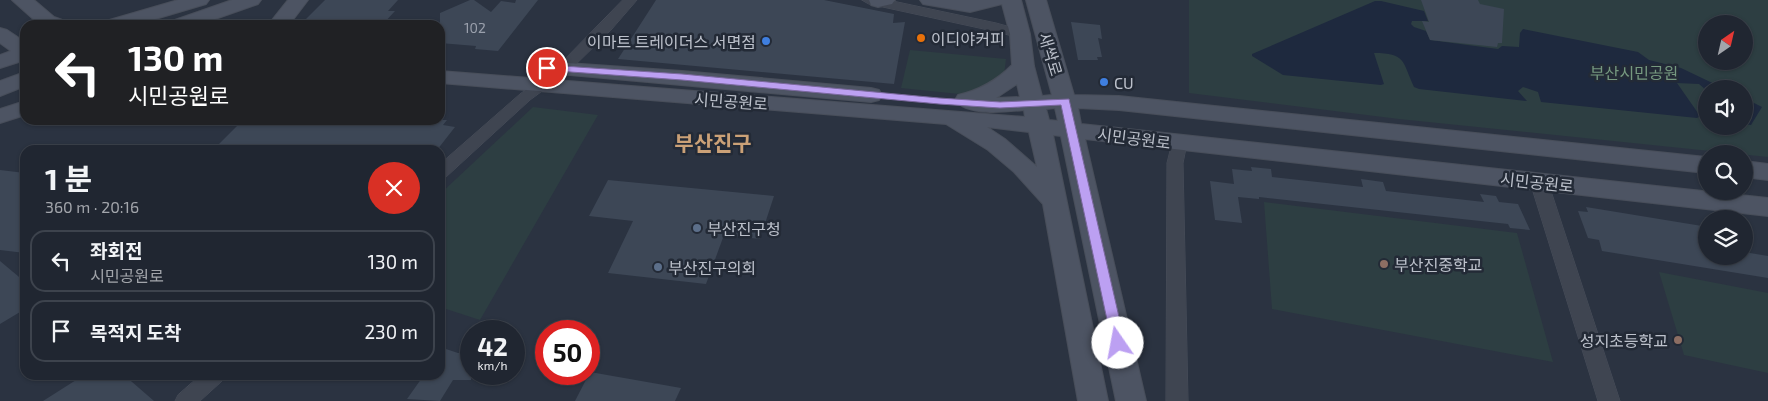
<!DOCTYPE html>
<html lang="ko">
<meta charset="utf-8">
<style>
body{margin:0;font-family:"Exo 2","Noto Sans KR",sans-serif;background:#282e39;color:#f1f3f6;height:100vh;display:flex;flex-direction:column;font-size:19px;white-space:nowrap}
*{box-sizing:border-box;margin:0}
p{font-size:16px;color:#a2a5ab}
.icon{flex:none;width:28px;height:28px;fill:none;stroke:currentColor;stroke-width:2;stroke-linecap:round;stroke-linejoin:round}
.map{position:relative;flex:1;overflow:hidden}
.drawer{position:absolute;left:20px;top:145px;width:425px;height:235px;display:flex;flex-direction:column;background:#202631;border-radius:15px;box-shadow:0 1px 4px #0004,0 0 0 1px #3d434d}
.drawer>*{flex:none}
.banner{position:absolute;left:20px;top:20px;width:425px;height:105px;border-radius:15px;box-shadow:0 1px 4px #0004,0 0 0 1px #3d434d;background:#202124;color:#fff;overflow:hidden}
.needle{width:32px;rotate:34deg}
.fabs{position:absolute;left:1698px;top:15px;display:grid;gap:10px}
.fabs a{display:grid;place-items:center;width:55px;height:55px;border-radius:50%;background:#202631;box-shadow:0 1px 4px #0004,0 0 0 1px #3d434d;font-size:25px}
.speed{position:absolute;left:460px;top:320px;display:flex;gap:10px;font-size:25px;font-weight:700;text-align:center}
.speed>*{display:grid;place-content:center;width:65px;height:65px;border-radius:50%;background:#202631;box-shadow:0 1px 4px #0004,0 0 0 1px #3d434d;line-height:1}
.speed small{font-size:12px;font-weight:400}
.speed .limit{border:8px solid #d22;background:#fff;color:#111}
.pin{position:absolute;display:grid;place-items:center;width:42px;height:42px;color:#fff;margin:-21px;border:2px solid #fff;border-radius:50%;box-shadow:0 1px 5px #0007}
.me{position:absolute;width:55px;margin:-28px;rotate:348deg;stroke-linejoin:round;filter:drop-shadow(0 0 4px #0008)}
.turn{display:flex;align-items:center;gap:18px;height:105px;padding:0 25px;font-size:22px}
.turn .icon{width:65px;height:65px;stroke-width:2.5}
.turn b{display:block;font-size:35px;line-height:42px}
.round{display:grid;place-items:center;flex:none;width:52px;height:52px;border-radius:26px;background:#282e39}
.headline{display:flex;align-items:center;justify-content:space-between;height:85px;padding:0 25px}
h1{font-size:30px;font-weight:700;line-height:38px}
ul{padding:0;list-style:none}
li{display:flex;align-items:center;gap:15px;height:62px;margin:0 10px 8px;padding:0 15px;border:2px solid #3d434d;border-radius:15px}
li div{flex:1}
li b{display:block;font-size:19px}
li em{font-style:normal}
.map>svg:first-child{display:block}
.green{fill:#2d3e42;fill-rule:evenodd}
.water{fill:#1e293e}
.building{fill:#3d4756}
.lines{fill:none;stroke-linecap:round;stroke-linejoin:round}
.street-casing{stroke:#484e5a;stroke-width:1}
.secondary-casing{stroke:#484e5a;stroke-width:2}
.street{fill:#3f4551;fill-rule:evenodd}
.secondary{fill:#4d5463;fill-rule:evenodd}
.route{fill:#bca0f2;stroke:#7a689d}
.food-dot{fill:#e8710a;stroke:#232a36;stroke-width:2}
.shop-dot{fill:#3f7fe0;stroke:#232a36;stroke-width:2}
.service-dot{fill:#5c6f8a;stroke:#232a36;stroke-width:2}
.education-dot{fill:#8d6e63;stroke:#232a36;stroke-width:2}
.labels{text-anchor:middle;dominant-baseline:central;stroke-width:5;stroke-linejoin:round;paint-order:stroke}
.number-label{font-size:14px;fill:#9aa0ac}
.poi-label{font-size:16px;fill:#bcc1cb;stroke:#232a36;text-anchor:start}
.street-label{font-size:16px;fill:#bcc1cb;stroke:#232a36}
.park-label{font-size:16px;fill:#769980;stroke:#232a36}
.district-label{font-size:21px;font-weight:bold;fill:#cba177;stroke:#232a36}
</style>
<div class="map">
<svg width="1768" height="401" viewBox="0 0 1768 401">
<rect width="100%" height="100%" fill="#2b3341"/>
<g class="green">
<path d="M1189 0H1768V157L1399 119 1189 93ZM1706 24H1744V61H1706ZM1706 89H1744V126H1706Z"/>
<polygon points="910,50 1006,59 1004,75 969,95 901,88"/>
<polygon points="533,107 598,115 480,320 440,307 440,194"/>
<polygon points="1264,202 1517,233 1553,362 1272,309"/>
<polygon points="1659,272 1768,293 1768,373 1684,355"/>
</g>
<g class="water">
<path d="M1375 1H1381L1424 11 1428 21H1412L1411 24 1414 27 1426 31 1430 40 1498 49 1502 46 1519 47 1520 33 1523 29 1638 52 1649 60 1681 68 1725 89 1706 90 1699 84 1677 83 1700 116 1697 118 1541 102 1538 92 1523 87 1518 91 1527 101 1419 89 1414 87C1402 61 1406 53 1374 53L1384 84 1381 85 1283 75 1252 56V54Z"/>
<polygon points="1744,98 1762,107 1751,125 1744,124"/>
</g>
<g class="building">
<polygon points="325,0 398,0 388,11 395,11 382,25 358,25 360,21 333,20 330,23 304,21"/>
<polygon points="470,0 474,0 491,12 501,1 515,3 516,0 538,0 498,51 475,49 476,46 440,43 440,13"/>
<polygon points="656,0 824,0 894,14 893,23 905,22 894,84 618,59"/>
<polygon points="1421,0 1478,0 1480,4 1504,9 1502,43 1498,43 1497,47 1430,40 1422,21 1429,22"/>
<polygon points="1071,22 1100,25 1102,39 1098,38 1102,57 1097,57 1098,60 1078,60"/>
<polygon points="243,120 447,120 443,125 455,127 437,150 213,150"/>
<polygon points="1251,167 1271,169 1272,177 1363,187 1361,179 1383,182 1386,191 1484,202 1480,194 1496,196 1499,202 1518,204 1530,230 1510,228 1508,224 1259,197 1259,199 1238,197 1242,223 1215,220 1210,181 1234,184 1232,169 1252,171"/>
<polygon points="0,170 25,173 25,253 0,250"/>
<polygon points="608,180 774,196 760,239 724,235 706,284 608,273 633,221 589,216"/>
<polygon points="1586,207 1702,226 1706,234 1706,256 1744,256 1744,252 1768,256 1768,278 1602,251 1599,240 1588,238 1578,211 1588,212"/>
<polygon points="0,261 25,282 25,309 0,324"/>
<polygon points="440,347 458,353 471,353 471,380 453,380 440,401 407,399 424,375 440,375"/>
<polygon points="590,372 681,388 675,401 575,401"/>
<polygon points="84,375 124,375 154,401 43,401"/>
</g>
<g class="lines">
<defs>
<g id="street">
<polygon points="623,0 637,0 611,30 568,72 530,100 446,177 440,179 440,164 520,94 558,66"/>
<polygon points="862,0 888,0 996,23 1025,31 1027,34 1025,37 1020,38 993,31 869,4"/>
<polygon points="1179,138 1185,139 1187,143 1183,163 1188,401 1166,401 1167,163 1173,139"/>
<polygon points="1539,176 1545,178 1548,182 1620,401 1598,401 1530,182 1533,178"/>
<polygon points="201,375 225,375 222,381 200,401 175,401 178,395"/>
</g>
<g id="secondary">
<polygon points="12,0 34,0 54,17 65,21 68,25 40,25"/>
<polygon points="178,0 209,0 206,4 135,25 103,25 106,21"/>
<polygon points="232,0 261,0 258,4 198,25 169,25 172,21"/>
<polygon points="288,0 308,0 292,21 291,25 271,25 272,20"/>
<polygon points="869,0 895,0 892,4 878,7 871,5"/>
<path d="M920 0H1021L1030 34 1034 66 1042 96 1052 95 1026 0H1046L1074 95 1119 96 1706 157V173L1119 110 1078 108 1081 124 1768 198V216L1085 139 1146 401H1116L1061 136 1053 135 1108 401H1078L1043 204 1014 172 988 150 946 124 440 83V71L1025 117 1024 110C1005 112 966 116 955 100L958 95C980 90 996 81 1012 65L1010 34 1002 4 970 12 923 4ZM1017 84 1020 97 996 98ZM1055 108 1058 121 1049 120 1046 109ZM987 127 1029 132 1037 167 1005 139Z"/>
<polygon points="0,28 7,30 25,42 25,60 0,68 0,55 11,51 0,43"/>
<polygon points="567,63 682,71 871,88 879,90 882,95 879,100 871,102 559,74 556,69 559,64"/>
<polygon points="25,72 25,86 0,96 0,81"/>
<polygon points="25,101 25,115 0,123 0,109"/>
<polygon points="1744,161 1768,164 1768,180 1744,177"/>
</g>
</defs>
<use href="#street" class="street-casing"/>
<use href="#secondary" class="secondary-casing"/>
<use href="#street" class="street"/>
<use href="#secondary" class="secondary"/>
</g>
<polygon class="route" points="547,65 682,74 939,98 1000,102 1069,99 1125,343 1123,347 1118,348 1114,347 1112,343 1061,105 1000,108 939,104 682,80 543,70 542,68"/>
<circle class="food-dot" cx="921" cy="38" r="5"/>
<g class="shop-dot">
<circle cx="766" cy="41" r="5"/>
<circle cx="1104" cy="82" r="5"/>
</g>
<g class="service-dot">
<circle cx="697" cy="228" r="5"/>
<circle cx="658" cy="267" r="5"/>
</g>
<g class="education-dot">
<circle cx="1384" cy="264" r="5"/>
<circle cx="1678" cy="340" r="5"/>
</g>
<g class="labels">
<g class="number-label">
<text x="475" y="27">102</text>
</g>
<g class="poi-label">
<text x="931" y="38">이디야커피</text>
<text x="756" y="41" text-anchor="end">이마트 트레이더스 서면점</text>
<text x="1114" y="82">CU</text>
<text x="707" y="228">부산진구청</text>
<text x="1394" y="264">부산진중학교</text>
<text x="668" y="267">부산진구의회</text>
<text x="1668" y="340" text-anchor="end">성지초등학교</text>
</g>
<g class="street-label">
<text transform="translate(1051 54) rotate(73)">새싹로</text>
<text transform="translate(731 101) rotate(4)">시민공원로</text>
<text transform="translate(1134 138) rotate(7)">시민공원로</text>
<text transform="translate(1537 182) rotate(6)">시민공원로</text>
</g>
<g class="park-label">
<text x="1634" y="72">부산시민공원</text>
</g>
<g class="district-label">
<text x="713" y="142">부산진구</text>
</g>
</g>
</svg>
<div class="fabs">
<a><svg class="needle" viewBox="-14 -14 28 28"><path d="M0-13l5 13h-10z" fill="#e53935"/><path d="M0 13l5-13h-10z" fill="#a2a5ab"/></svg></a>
<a><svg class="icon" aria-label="sound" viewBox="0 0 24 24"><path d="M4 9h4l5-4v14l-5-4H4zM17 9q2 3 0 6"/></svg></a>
<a><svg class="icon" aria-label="search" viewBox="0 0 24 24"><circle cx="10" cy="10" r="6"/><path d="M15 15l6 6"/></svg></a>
<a><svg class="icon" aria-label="layers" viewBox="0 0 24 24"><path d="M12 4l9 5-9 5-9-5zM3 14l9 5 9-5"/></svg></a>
</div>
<div class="speed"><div>42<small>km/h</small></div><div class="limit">50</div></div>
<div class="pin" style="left:547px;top:68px;background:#d93025"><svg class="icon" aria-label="arrive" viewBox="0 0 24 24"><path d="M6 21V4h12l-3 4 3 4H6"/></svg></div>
<svg class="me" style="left:1118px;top:343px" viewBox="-20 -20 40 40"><circle r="19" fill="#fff"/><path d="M0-13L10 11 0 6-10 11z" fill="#bca0f2"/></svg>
<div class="banner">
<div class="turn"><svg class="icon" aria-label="left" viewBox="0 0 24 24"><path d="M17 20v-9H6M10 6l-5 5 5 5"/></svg><div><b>130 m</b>시민공원로</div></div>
</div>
<section class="drawer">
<div class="headline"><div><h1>1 분</h1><p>360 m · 20:16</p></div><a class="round" style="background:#d93025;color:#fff"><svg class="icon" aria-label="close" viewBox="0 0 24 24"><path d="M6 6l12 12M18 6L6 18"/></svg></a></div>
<ul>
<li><svg class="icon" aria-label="left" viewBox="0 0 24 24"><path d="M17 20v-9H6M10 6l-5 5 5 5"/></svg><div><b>좌회전</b><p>시민공원로</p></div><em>130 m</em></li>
<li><svg class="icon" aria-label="arrive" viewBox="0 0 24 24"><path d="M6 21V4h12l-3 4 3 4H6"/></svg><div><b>목적지 도착</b></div><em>230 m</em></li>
</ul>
</section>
</div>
